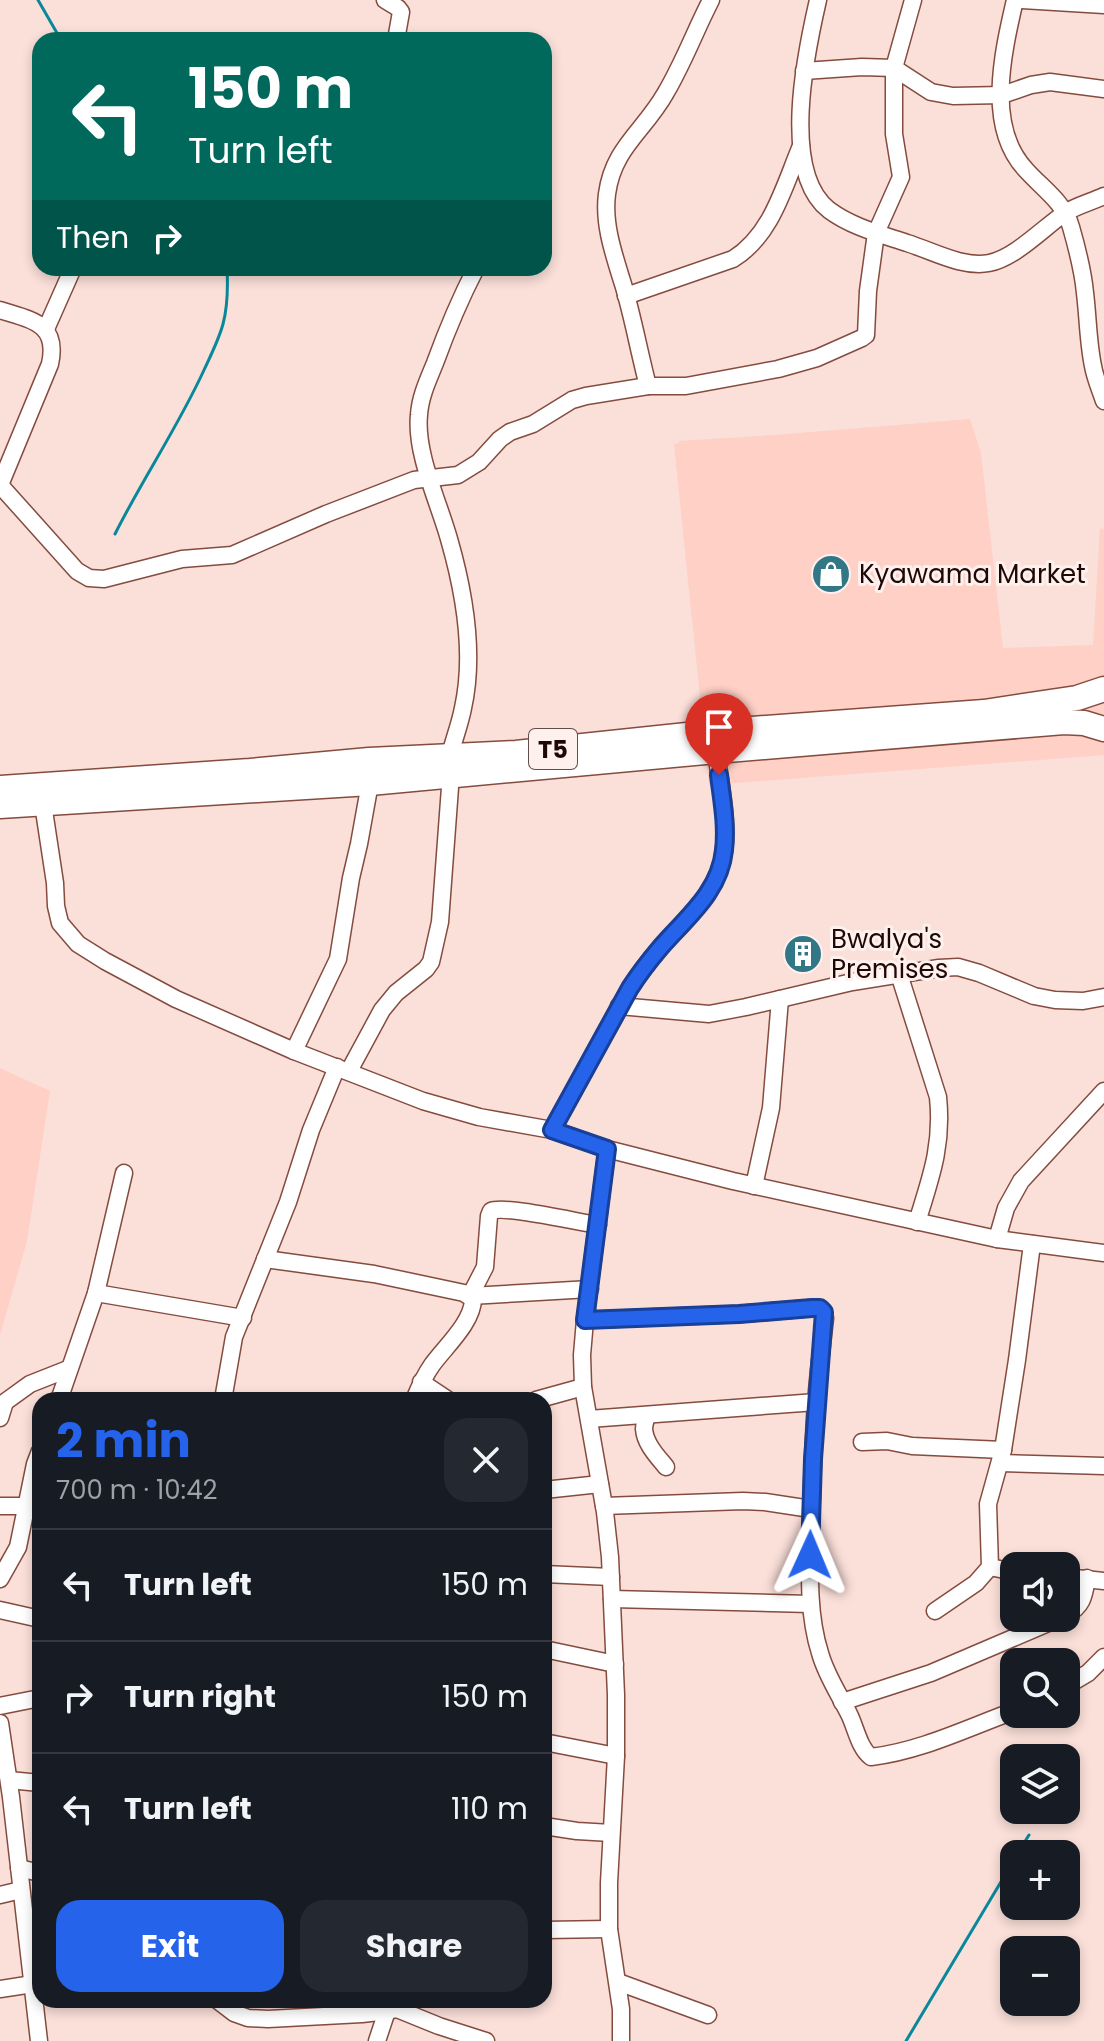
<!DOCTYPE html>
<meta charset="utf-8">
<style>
body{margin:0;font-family:Poppins,sans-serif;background:#242831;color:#f1f3f6;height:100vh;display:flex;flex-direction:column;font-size:30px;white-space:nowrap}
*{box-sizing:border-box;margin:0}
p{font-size:26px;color:#9ea1a6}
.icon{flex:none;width:44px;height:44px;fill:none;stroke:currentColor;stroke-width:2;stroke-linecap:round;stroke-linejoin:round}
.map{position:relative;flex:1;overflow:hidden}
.panel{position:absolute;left:32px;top:1392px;width:520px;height:616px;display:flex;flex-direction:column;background:#171b24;border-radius:24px;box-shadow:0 4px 12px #0003}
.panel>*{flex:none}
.hud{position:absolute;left:32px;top:32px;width:520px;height:244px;border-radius:24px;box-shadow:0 4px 12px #0003;background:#00695c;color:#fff;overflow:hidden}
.tools{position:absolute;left:1000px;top:1552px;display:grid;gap:16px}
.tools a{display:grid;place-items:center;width:80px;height:80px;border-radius:16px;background:#171b24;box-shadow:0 4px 12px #0003;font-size:40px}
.pin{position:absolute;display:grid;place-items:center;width:68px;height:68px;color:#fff;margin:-82px -34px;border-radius:50% 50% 50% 0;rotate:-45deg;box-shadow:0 0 8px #0007}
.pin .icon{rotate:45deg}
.me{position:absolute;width:88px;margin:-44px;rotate:1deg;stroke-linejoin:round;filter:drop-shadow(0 0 6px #0008)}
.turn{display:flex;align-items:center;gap:28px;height:168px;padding:0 24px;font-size:36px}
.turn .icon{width:104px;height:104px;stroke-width:2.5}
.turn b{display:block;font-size:56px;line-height:68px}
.then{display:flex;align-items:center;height:76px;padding:0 24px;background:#0003;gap:16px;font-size:30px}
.round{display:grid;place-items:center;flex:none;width:84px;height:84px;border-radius:24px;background:#242831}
.head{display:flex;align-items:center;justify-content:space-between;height:136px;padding:0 24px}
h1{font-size:48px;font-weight:700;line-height:60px;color:#2563eb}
.button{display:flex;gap:16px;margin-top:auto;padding:16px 24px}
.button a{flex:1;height:92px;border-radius:24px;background:#2563eb;color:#fff;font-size:32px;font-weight:700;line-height:92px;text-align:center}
.button a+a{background:#242831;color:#f1f3f6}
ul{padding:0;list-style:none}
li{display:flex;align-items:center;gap:24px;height:112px;padding:0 24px;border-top:2px solid #363941}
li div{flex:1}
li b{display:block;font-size:30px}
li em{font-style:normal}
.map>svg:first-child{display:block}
.built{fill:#fed0c6}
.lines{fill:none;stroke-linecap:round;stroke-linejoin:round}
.stream{stroke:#09889b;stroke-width:3}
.minor-casing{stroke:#844c3f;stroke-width:19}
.highway-casing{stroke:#844c3f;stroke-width:27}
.minor{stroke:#fff;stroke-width:16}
.highway{stroke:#fff;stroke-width:24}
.route-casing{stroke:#184099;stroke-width:20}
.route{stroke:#2563eb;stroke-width:14}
.labels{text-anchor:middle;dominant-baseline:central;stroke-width:6;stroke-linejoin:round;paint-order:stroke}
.shield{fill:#fef0ed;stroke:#614e4b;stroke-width:2}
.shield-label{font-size:24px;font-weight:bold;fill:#1e0805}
.poi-label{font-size:26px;fill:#1e0805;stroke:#fef0ed;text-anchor:start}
</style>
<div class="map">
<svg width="1104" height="2041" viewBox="0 0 1104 2041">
<rect width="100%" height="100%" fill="#fbdfd9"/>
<g class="built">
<polygon points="970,419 981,453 1003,648 1093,645 1100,528 1104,530 1104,755 709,785 674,444 679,443 679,441 775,435"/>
<polygon points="0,1068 50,1091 27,1241 0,1335"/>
</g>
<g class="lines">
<g class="stream">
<polyline points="38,0 61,40"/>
<path d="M115 534C143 478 178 427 204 370 211 355 219 339 223 324 228 305 228 287 227 268"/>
<polyline points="1017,1854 1029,1835"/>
<polyline points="906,2041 1014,1860"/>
</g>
<defs>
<g id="minor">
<polyline points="385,0 398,8 401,12 396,40"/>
<path d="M711 0C695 31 683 64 665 94 644 131 613 148 607 194 603 224 614 255 623 284 633 317 639 352 648 386H686L778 369 817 358 862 338 866 335 868 291 876 233 901 177 894 134V68L913 0"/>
<path d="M818 0C806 52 780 172 829 210 852 227 880 234 907 243 933 251 962 268 989 263 1015 258 1043 228 1065 213 1076 206 1091 202 1104 196"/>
<path d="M1015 0C1003 52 985 127 1026 170 1043 189 1064 202 1071 227 1077 248 1083 270 1085 293 1088 317 1088 342 1093 366 1095 378 1100 389 1104 401"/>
<polyline points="1022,0 1104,5"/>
<polyline points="804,71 862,67 894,68 931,92 953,96 1002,95 1031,85 1050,82 1104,89"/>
<path d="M626 296 733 259C772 235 784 186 801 146"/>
<path d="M0 310C31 320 59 323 50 364L0 485"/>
<polyline points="46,329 73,268"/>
<polyline points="0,485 77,571 89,578 104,579 182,559 232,555 326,514 414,480 458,475 479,462 500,439 510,432 533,424 572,400 586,396 648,386"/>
<path d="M450 755C454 739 460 724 463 708 475 654 464 591 449 539 439 503 415 453 419 415 420 397 428 380 435 363 447 330 460 299 476 268"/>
<polyline points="43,804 55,883 56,906 60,923 78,944 105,961 176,999 294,1051 423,1101 479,1117 552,1130 607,1149 733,1181 997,1239 1104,1253"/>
<path d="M899 974 938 1097C943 1145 931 1177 917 1222"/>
<polyline points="619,1006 709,1014 746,1007 852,982 939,968 958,967 979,973 1034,996 1055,1000 1083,1001 1104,997"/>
<polyline points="294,1051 338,959 351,878 359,844 370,783"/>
<polyline points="349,1071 382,1010 396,993 426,969 431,962 440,922 451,774"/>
<path d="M552 1130 630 988C639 974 649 961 660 948 686 918 719 892 724 851 728 818 720 783 716 751"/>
<polyline points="607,1149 585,1320 582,1355 583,1387 605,1512 610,1557 616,1695 616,1756 609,1883 609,1929 621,2009 621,2041"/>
<polyline points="754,1186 771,1108 780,999"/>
<polyline points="997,1239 1006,1208 1021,1181 1104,1091"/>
<path d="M265 1259 374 1274 464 1293 473 1299C473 1322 445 1347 432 1365 424 1376 419 1388 414 1400"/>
<polyline points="96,1293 243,1318"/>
<path d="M470 1296 485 1267 489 1216 491 1211C505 1205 577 1222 598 1225"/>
<polyline points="470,1296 590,1289"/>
<path d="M585 1320 739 1314 812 1308 822 1310 825 1318C822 1346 818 1375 816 1403 813 1444 812 1485 811 1526 810 1568 807 1612 820 1653 826 1675 839 1694 849 1714 856 1728 859 1748 871 1757 921 1751 967 1728 1014 1711"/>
<polyline points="421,1382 448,1400"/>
<polyline points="59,1400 96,1293 124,1173"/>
<polyline points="223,1400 234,1337 288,1202 311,1130 337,1067"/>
<polyline points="536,1400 583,1387"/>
<path d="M647 1415C646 1420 644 1424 644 1429 645 1444 658 1457 666 1467"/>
<polyline points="0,1418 5,1402 30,1384 68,1369"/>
<polyline points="589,1419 816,1402"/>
<polyline points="862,1442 887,1441 912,1446 1003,1450"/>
<polyline points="1000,1463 1104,1466"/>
<polyline points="544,1490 600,1484"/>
<polyline points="0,1506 27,1506"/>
<polyline points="604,1506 743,1501 765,1502 811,1509"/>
<polyline points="990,1567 1014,1572"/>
<polyline points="544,1574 611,1577"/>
<polyline points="1066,1577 1104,1581"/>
<polyline points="0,1579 18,1547 35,1464 40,1451"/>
<polyline points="612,1599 810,1604"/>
<polyline points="0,1610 40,1619"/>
<polyline points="935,1611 976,1583 990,1567 988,1504 1003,1450 1017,1360 1032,1244"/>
<path d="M1066 1615C1083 1606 1084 1596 1087 1578"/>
<polyline points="544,1649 615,1664"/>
<polyline points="1066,1686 1088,1673 1104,1657"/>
<polyline points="842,1702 931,1673 1060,1618"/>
<polyline points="0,1706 40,1698"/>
<polyline points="0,1723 11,1797 39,2041"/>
<polyline points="544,1742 616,1756"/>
<polyline points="9,1780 40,1783"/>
<polyline points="544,1826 577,1831 611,1833"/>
<polyline points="19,1868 40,1873"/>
<polyline points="0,1895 21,1890"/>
<polyline points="544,1930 609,1929"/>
<polyline points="618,1982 708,2015"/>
<polyline points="0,1989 33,1984"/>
<polyline points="217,2000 234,2013 248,2018 268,2019 362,2014 387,2011 397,2009 408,2000"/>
<polyline points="397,2009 439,2026 486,2041"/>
<polyline points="377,2041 387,2011"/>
</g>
<g id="highway">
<polyline points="0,788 250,771 369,760 516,753 725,731 984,712 1077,698 1104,689"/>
<polyline points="0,806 370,783 716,751 1064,722 1084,723 1104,729"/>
</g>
</defs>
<use href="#minor" class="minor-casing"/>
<use href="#highway" class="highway-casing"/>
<use href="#minor" class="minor"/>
<use href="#highway" class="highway"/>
</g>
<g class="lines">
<defs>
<path id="route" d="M719 775C722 800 727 825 724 850 720 892 686 918 660 948 649 961 639 974 630 988L552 1130 607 1149 585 1320 739 1314 812 1308H820L824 1312 813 1459 810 1555"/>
</defs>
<use href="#route" class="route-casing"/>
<use href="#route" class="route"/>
</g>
<defs>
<symbol id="shop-disc" viewBox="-11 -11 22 22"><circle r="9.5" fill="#327785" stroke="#fef0ed"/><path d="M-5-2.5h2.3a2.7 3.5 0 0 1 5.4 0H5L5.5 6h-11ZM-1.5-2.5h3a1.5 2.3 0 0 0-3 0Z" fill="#fff"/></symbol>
<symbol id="building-disc" viewBox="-11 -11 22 22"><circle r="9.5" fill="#327785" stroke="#fef0ed"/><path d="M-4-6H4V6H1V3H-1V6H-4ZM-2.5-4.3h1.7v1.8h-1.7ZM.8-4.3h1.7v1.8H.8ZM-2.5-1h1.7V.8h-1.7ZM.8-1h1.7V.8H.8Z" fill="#fff"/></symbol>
</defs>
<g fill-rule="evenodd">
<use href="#shop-disc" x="809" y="552" width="44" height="44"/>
<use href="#building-disc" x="781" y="932" width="44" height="44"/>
</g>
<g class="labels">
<rect class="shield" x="529" y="729" width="48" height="40" rx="6"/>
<g class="shield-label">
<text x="553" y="749">T5</text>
</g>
<g class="poi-label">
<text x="859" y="574">Kyawama Market</text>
<text x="831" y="939">Bwalya's<tspan x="831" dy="30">Premises</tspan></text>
</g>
</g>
</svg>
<div class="tools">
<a><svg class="icon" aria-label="sound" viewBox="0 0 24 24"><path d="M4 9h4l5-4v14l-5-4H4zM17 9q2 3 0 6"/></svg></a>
<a><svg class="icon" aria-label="search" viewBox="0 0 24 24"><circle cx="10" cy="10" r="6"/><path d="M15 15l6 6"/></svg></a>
<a><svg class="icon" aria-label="layers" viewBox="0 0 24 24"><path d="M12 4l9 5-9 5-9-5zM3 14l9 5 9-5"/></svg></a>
<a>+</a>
<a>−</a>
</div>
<div class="pin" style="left:719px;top:775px;background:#d93025"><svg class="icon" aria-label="arrive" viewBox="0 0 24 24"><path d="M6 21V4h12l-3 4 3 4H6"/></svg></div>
<svg class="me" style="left:810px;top:1555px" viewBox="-20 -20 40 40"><path d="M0-17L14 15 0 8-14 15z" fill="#2563eb" stroke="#fff" stroke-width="4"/></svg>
<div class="hud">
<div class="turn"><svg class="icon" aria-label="left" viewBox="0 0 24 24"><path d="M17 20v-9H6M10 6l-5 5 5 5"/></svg><div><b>150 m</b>Turn left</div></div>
<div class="then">Then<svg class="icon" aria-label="right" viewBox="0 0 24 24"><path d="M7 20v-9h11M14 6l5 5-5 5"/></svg></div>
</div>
<section class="panel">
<div class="head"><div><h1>2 min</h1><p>700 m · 10:42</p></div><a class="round"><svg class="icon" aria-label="close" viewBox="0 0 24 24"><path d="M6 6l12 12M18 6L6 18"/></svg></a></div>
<ul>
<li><svg class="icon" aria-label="left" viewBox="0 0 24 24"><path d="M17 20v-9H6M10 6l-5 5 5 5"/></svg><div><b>Turn left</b></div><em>150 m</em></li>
<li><svg class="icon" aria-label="right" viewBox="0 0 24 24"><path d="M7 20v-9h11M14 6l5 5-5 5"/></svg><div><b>Turn right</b></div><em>150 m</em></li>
<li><svg class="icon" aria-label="left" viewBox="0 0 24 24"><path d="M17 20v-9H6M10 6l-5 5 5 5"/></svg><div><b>Turn left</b></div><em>110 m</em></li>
</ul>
<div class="button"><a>Exit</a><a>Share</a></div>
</section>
</div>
